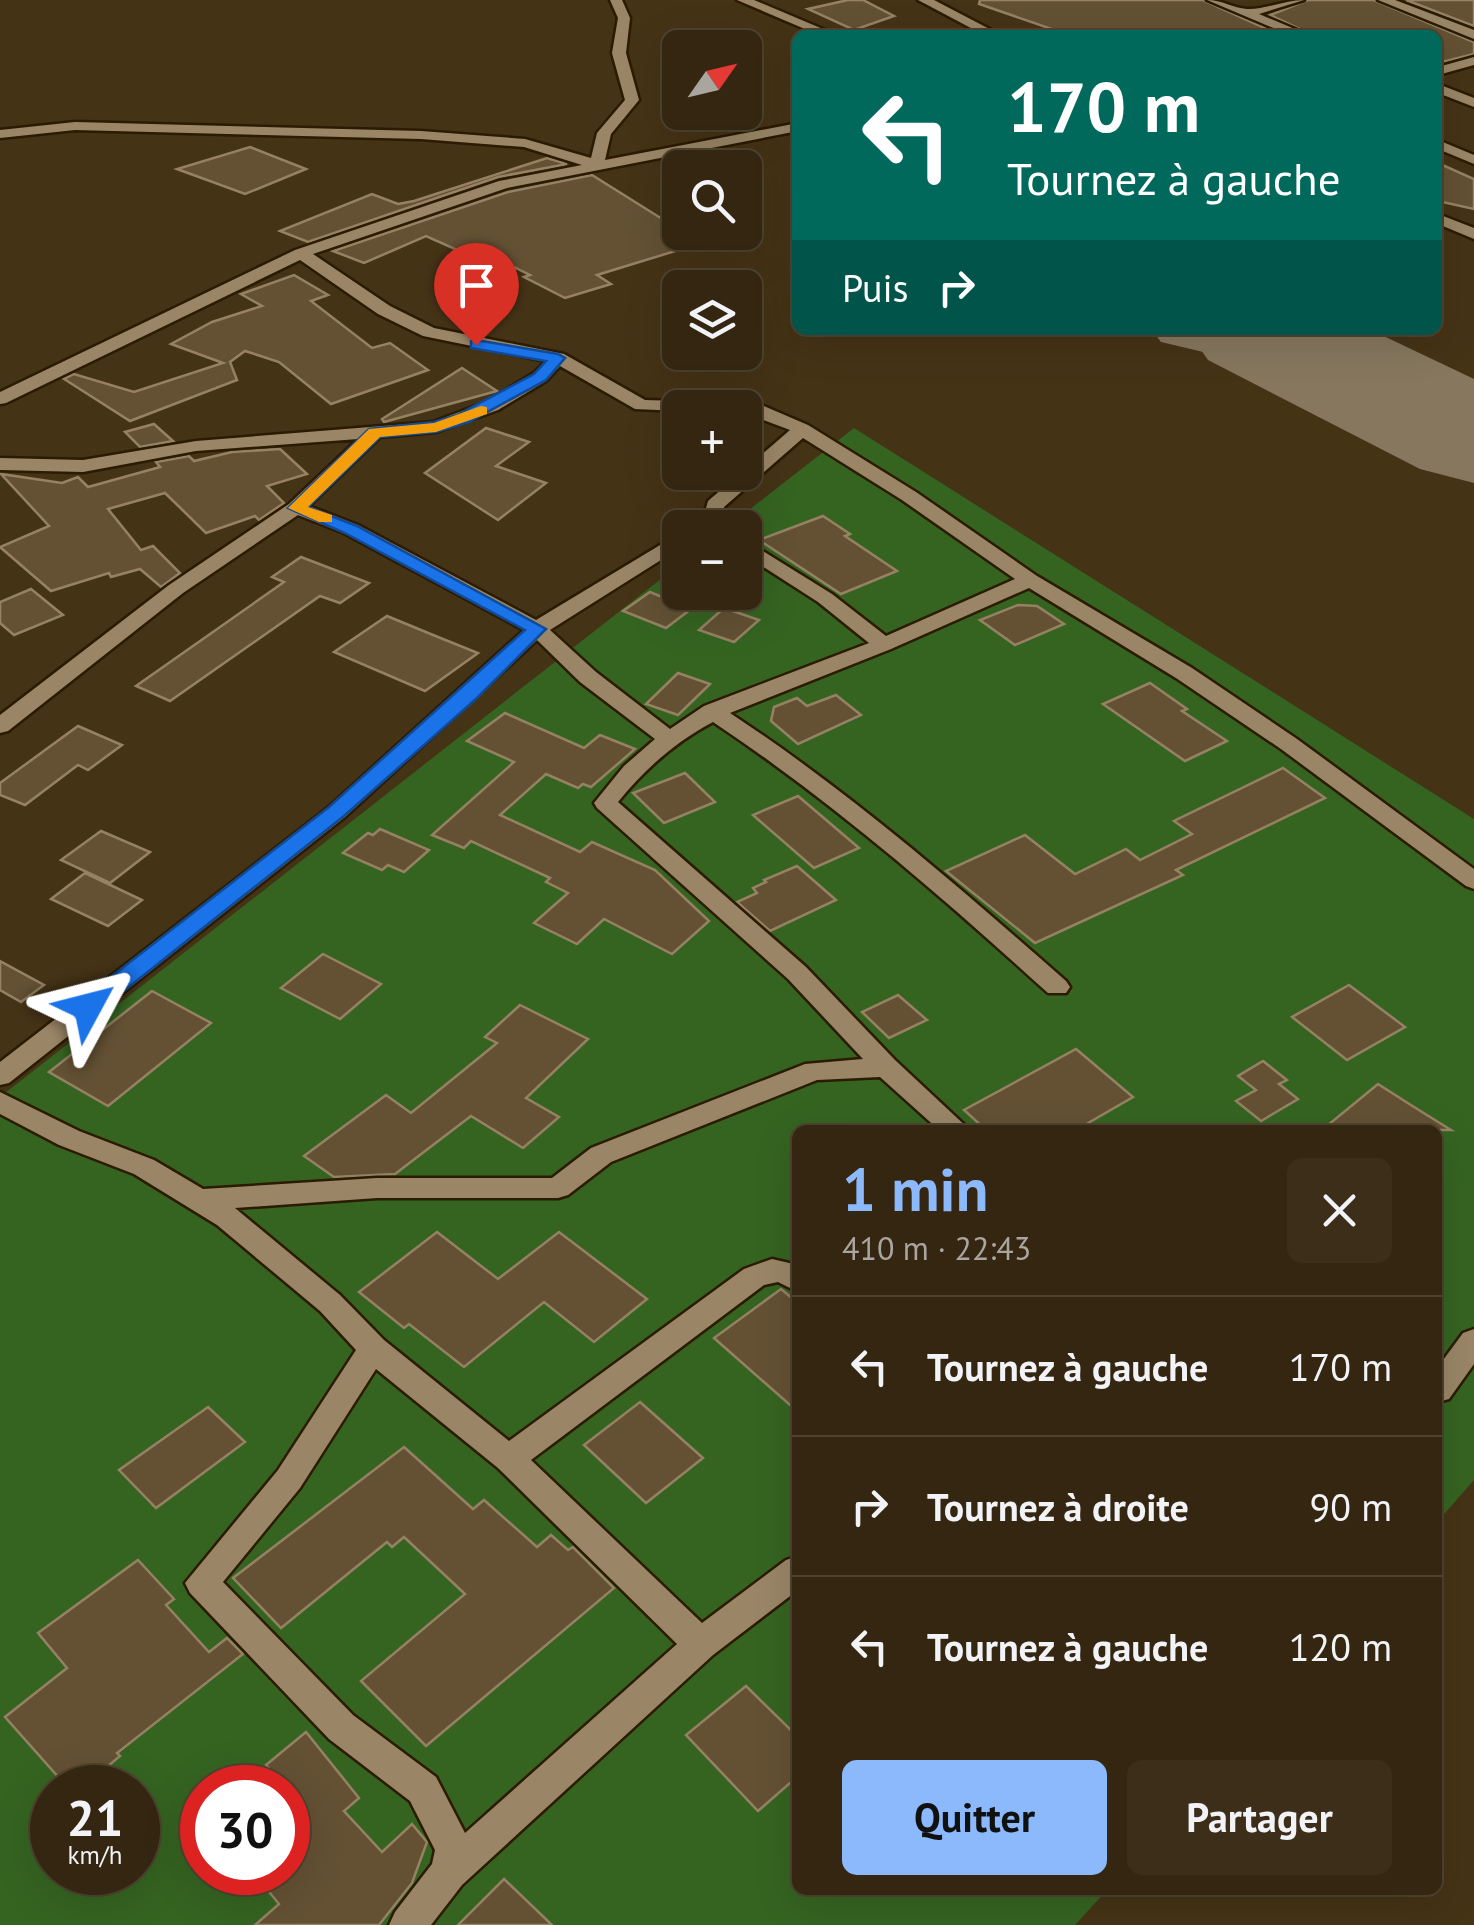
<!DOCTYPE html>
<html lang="fr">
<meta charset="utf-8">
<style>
body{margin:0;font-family:"PT Sans",sans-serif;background:#3c2e19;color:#f1f3f6;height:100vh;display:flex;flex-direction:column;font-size:38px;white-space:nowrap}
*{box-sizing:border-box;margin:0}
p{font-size:32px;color:#a9a59f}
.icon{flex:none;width:55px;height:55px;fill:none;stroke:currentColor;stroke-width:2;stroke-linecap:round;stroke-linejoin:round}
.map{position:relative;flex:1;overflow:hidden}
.side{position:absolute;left:792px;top:1125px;width:650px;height:770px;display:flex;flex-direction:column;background:#342610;border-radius:15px;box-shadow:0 10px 40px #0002,0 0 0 2px #4e4330}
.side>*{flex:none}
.top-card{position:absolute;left:792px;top:30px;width:650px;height:305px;border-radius:15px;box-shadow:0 10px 40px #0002,0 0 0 2px #4e4330;background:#00695c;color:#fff;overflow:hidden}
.needle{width:65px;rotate:56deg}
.controls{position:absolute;left:662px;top:30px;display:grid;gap:20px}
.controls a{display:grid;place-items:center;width:100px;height:100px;border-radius:15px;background:#342610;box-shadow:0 10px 40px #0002,0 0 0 2px #4e4330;font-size:50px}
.speed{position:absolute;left:30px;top:1765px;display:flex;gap:20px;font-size:50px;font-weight:700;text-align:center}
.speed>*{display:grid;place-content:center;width:130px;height:130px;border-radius:50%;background:#342610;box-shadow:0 10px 40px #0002,0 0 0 2px #4e4330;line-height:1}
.speed small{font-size:25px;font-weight:400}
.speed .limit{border:15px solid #d22;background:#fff;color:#111}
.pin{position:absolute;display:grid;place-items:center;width:85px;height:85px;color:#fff;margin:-102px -42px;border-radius:50% 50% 50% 0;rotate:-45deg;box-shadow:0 0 10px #0007}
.pin .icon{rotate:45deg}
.me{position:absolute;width:110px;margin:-55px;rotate:52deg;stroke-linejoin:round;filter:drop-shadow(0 0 8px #0008)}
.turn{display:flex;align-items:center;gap:35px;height:210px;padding:0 50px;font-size:45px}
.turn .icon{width:130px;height:130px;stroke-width:2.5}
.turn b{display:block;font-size:70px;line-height:85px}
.then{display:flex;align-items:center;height:95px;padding:0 50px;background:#0003;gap:20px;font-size:38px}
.round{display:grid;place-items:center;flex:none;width:105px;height:105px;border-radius:15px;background:#3c2e19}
.head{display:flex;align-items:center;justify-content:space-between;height:170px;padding:0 50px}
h1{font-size:60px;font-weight:800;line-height:75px;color:#8bb9fc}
.action{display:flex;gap:20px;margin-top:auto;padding:20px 50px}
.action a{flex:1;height:115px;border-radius:15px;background:#8bb9fc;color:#111;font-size:40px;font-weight:800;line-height:115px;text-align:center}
.action a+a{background:#3c2e19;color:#f1f3f6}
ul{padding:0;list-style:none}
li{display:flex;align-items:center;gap:30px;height:140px;padding:0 50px;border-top:2px solid #4e4330}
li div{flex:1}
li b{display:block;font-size:38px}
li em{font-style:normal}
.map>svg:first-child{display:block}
.green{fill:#356421;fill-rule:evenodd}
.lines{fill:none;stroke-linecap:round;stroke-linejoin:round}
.taxiway{fill:#86775e;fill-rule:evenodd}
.runway{fill:#86775e;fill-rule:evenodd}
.building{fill:#645134;stroke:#968263;stroke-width:2.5}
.street-casing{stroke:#2b1b00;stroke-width:5}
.street{fill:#9a8667;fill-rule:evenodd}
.route{fill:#1a73e8;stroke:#114b97;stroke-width:2.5}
.slow{fill:#f59e0b}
</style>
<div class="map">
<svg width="1474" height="1925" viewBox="0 0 1474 1925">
<rect width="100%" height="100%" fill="#453316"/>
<path class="green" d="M854 428 1474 819V1480L1438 1521V1130H798V1890H1107L1075 1925H0V1097L680 564V592H745V528L727 527ZM52 1788H138V1872H52ZM202 1788H288V1872H202Z"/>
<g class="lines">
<polygon class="taxiway" points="1152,330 1259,330 1370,362 1379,375 1370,388 1349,393 1250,363 1161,342"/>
<polygon class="runway" points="1187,330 1371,330 1474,379 1474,483 1420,469 1208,360"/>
</g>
<g class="building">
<polygon points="848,0 863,0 894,16 854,30 808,9"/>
<polygon points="980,0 1203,0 1280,35 1069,35 979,4"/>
<polygon points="1308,0 1374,0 1474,42 1474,54 1438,63 1438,35 1312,35 1270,15"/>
<polygon points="1406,0 1474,0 1474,26"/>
<polygon points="250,147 306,169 245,194 177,169"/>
<polygon points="547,158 567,164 498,177 308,242 280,231 372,194 398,204 414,201"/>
<polygon points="1438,163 1474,179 1474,209 1438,201"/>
<polygon points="592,175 667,222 680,218 680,233 698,244 597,275 611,284 565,298 524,277 530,275 469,245 457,250 426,236 364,263 333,251 508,192"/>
<polygon points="294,275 328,295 311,301 372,348 390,343 428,370 331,404 279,362 245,351 230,362 237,380 130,421 64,379 74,374 134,392 223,363 171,344 212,322 262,306 241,294"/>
<polygon points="462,368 497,391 384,422 382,419"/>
<polygon points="154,424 173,441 140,447 125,432"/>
<polygon points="486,428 529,442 496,466 546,483 498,520 425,473"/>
<polygon points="280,449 307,474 267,486 284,503 259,520 255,516 206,533 165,493 108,509 141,550 153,546 180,573 161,587 140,569 111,577 109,573 51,591 0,547 49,526 1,474 62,483 78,477 88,487 160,467 156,462 189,456 194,461 232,452"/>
<polygon points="823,516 850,534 845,536 897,571 841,594 759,540"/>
<polygon points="301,557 369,583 340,603 320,596 170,701 136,686 284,582 272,577"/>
<polygon points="31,589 63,615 14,635 0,623 0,602"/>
<polygon points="650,592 691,609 666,628 623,611"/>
<polygon points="1018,605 1037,606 1064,624 1015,645 980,620"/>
<polygon points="724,608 759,620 734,642 699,630"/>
<polygon points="387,616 438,637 478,653 425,691 334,652"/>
<polygon points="678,673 710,684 678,715 646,704"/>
<polygon points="1150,683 1187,709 1182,711 1227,741 1185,761 1103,704"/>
<polygon points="836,695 861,715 798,744 771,721 774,707 797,698 807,706"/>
<polygon points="505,713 584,748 600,735 635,749 591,787 583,784 578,788 546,774 500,815 580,852 592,842 655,870 709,921 672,954 604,919 577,944 534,923 568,893 546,882 550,878 471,841 464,848 432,835 514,762 467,741"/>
<polygon points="78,726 122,745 88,770 78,765 25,805 0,795 0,783"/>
<polygon points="1283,768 1325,798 1176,870 1183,875 1035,943 946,871 1025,835 1075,874 1126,849 1140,860 1192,834 1174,821"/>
<polygon points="685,773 715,802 664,823 633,793"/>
<polygon points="798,796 859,848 814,868 753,815"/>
<polygon points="380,829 429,850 404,872 388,865 382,870 343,853 368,833 373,835"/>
<polygon points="101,831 150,852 110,883 61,860"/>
<polygon points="797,866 836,900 770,931 737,902 757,893 753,888 766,882 764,880"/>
<polygon points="85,873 142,900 108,926 51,899"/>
<polygon points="323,954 381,984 340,1019 281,988"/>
<polygon points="0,961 44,985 21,1002 0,990"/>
<polygon points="1349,985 1405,1027 1347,1060 1292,1017"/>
<polygon points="152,991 211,1023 108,1106 49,1072"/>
<polygon points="898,995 927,1020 889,1038 862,1012"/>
<polygon points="520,1005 588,1039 526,1098 559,1117 523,1148 471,1116 395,1174 334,1177 304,1156 386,1095 411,1113 497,1043 485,1037"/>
<polygon points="1076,1049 1133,1097 1076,1130 986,1130 964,1110"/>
<polygon points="1263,1061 1287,1080 1279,1084 1298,1099 1261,1121 1236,1101 1256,1090 1238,1076"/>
<polygon points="1378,1084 1414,1107 1451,1130 1322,1130"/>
<polygon points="437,1232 498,1279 559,1232 647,1299 594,1342 544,1302 464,1367 409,1324 404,1328 359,1292"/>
<polygon points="781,1289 798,1303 798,1412 714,1338"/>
<polygon points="640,1402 703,1458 646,1503 584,1445"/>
<polygon points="208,1407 245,1442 156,1508 119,1470"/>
<polygon points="404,1447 473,1509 484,1500 537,1547 551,1535 568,1550 573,1547 614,1588 426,1746 361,1681 465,1594 404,1537 392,1547 387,1542 281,1628 233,1578"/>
<polygon points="138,1560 174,1599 166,1605 209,1652 227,1638 243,1654 117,1753 120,1756 82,1788 68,1788 5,1717 67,1668 38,1633"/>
<polygon points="746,1686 798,1737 798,1776 758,1811 686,1735"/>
<polygon points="306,1732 359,1798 344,1811 382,1852 412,1824 427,1842 412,1883 379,1925 255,1925 279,1904 253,1872 288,1872 288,1788 253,1788 272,1772 266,1765"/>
<polygon points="504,1879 552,1925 458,1925"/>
</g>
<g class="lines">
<defs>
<g id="street">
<path d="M610 0H622L630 18 626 53 639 100 611 134 605 160 798 123V131L507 188 313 254 390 306 434 328 564 354 645 400 757 403 808 425 916 492 1037 576 1192 668 1297 739 1474 869V889L1466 886 1281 749 1176 678 1029 588 891 649 730 713C850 792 958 886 1066 981L1070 987 1066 993H1048C941 896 833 802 713 722 675 742 645 769 618 802L806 967 895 1060 970 1130H939L880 1077 817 1080 611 1162 568 1195 558 1198H377L235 1208 340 1295 384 1340 509 1441 744 1269 772 1259 798 1265V1292L778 1282 764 1285 531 1460 702 1623 786 1560 798 1556V1590L713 1655 462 1885 431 1925H389L395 1912 432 1864 435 1850 410 1801 329 1739 190 1593 185 1583 278 1470 356 1350 320 1311 217 1225 134 1174 59 1145 0 1114V1092L79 1131 154 1160 203 1189 377 1178H552L591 1148 805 1064 863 1059 788 979 597 808 594 803 624 766 655 739 580 682 537 640 345 817 9 1083 0 1085V1062L329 807 524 630 344 533 298 515 183 593 8 731 0 733V715L169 585 289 504 358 439 196 451 83 472 0 470V458L83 460 196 441 433 422 486 402 534 373 546 361 423 336 378 314 300 260 6 403 0 404V392L295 250 499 181 582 165 524 147 421 139 75 130 0 138V130L75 122 421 131 525 139 591 158 597 133 625 100 612 53 618 18ZM560 366 635 409 680 411V408H745V413L790 430 708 501 703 519 710 528H729L723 519 724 507 803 438 902 500 1015 579 886 636 832 594 745 540V555L818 602 869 643 704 706 670 729 596 672 550 630 680 548V533L536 620 358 525 309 506 380 437 436 432 498 410 546 381ZM376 1369 498 1468 677 1644 465 1833 436 1777 353 1715 223 1582 300 1488Z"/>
<polygon points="737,0 754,0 837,35 819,35"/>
<polygon points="918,0 934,0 1001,35 984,35"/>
<path d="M1207 0C1222 0 1233 8 1247 9 1263 10 1286 0 1304 0L1259 14 1309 35H1290Z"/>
<polygon points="1378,0 1395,0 1474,30 1474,39"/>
<polygon points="1474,57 1474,65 1438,75 1438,67"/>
<polygon points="1438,84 1474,98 1474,107 1438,93"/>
<polygon points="1438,140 1474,155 1474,164 1438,149"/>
<polygon points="1438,214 1474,228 1474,239 1438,224"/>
<polygon points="1474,1329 1474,1364 1449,1399 1438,1402 1438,1367 1463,1333"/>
</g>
</defs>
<use href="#street" class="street-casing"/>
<use href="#street" class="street"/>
</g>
<polygon class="route" points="476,340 558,354 565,358 546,380 469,422 436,432 380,437 308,507 357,526 546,629 477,698 344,816 96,1013 80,1013 77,1007 80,1001 329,807 525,630 345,533 288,508 369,429 434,422 457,415 534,374 546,361 471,348 471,341"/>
<polygon class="slow" points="481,406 487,407 487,414 436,432 380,437 308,507 332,515 332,522 319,522 288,508 369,429 434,423"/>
</svg>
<div class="controls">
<a><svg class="needle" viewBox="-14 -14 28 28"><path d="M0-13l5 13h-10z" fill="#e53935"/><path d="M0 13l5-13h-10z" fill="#a9a59f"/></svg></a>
<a><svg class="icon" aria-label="search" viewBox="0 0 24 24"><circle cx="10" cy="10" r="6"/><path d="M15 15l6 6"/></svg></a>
<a><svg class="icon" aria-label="layers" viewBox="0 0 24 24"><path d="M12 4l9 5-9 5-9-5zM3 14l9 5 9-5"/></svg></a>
<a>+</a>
<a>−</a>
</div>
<div class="speed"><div>21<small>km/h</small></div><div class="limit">30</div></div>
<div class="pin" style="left:476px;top:345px;background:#d93025"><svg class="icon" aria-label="arrive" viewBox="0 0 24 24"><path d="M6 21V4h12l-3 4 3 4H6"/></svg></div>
<svg class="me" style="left:88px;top:1007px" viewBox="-20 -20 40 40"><path d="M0-17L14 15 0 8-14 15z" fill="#1a73e8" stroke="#fff" stroke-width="4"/></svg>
<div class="top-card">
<div class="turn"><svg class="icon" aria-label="left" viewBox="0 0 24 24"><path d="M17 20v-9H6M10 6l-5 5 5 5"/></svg><div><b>170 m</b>Tournez à gauche</div></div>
<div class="then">Puis<svg class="icon" aria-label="right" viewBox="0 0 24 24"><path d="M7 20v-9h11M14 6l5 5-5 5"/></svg></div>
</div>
<section class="side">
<div class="head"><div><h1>1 min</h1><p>410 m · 22:43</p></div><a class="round"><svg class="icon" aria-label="close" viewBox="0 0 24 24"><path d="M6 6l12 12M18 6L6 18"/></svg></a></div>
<ul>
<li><svg class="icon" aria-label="left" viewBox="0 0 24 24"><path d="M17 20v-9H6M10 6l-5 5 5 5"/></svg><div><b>Tournez à gauche</b></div><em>170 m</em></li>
<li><svg class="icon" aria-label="right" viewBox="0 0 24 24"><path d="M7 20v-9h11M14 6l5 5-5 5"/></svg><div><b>Tournez à droite</b></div><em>90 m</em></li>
<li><svg class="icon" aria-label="left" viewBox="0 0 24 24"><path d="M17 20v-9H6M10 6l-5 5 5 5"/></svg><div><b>Tournez à gauche</b></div><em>120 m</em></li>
</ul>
<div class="action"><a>Quitter</a><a>Partager</a></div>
</section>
</div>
